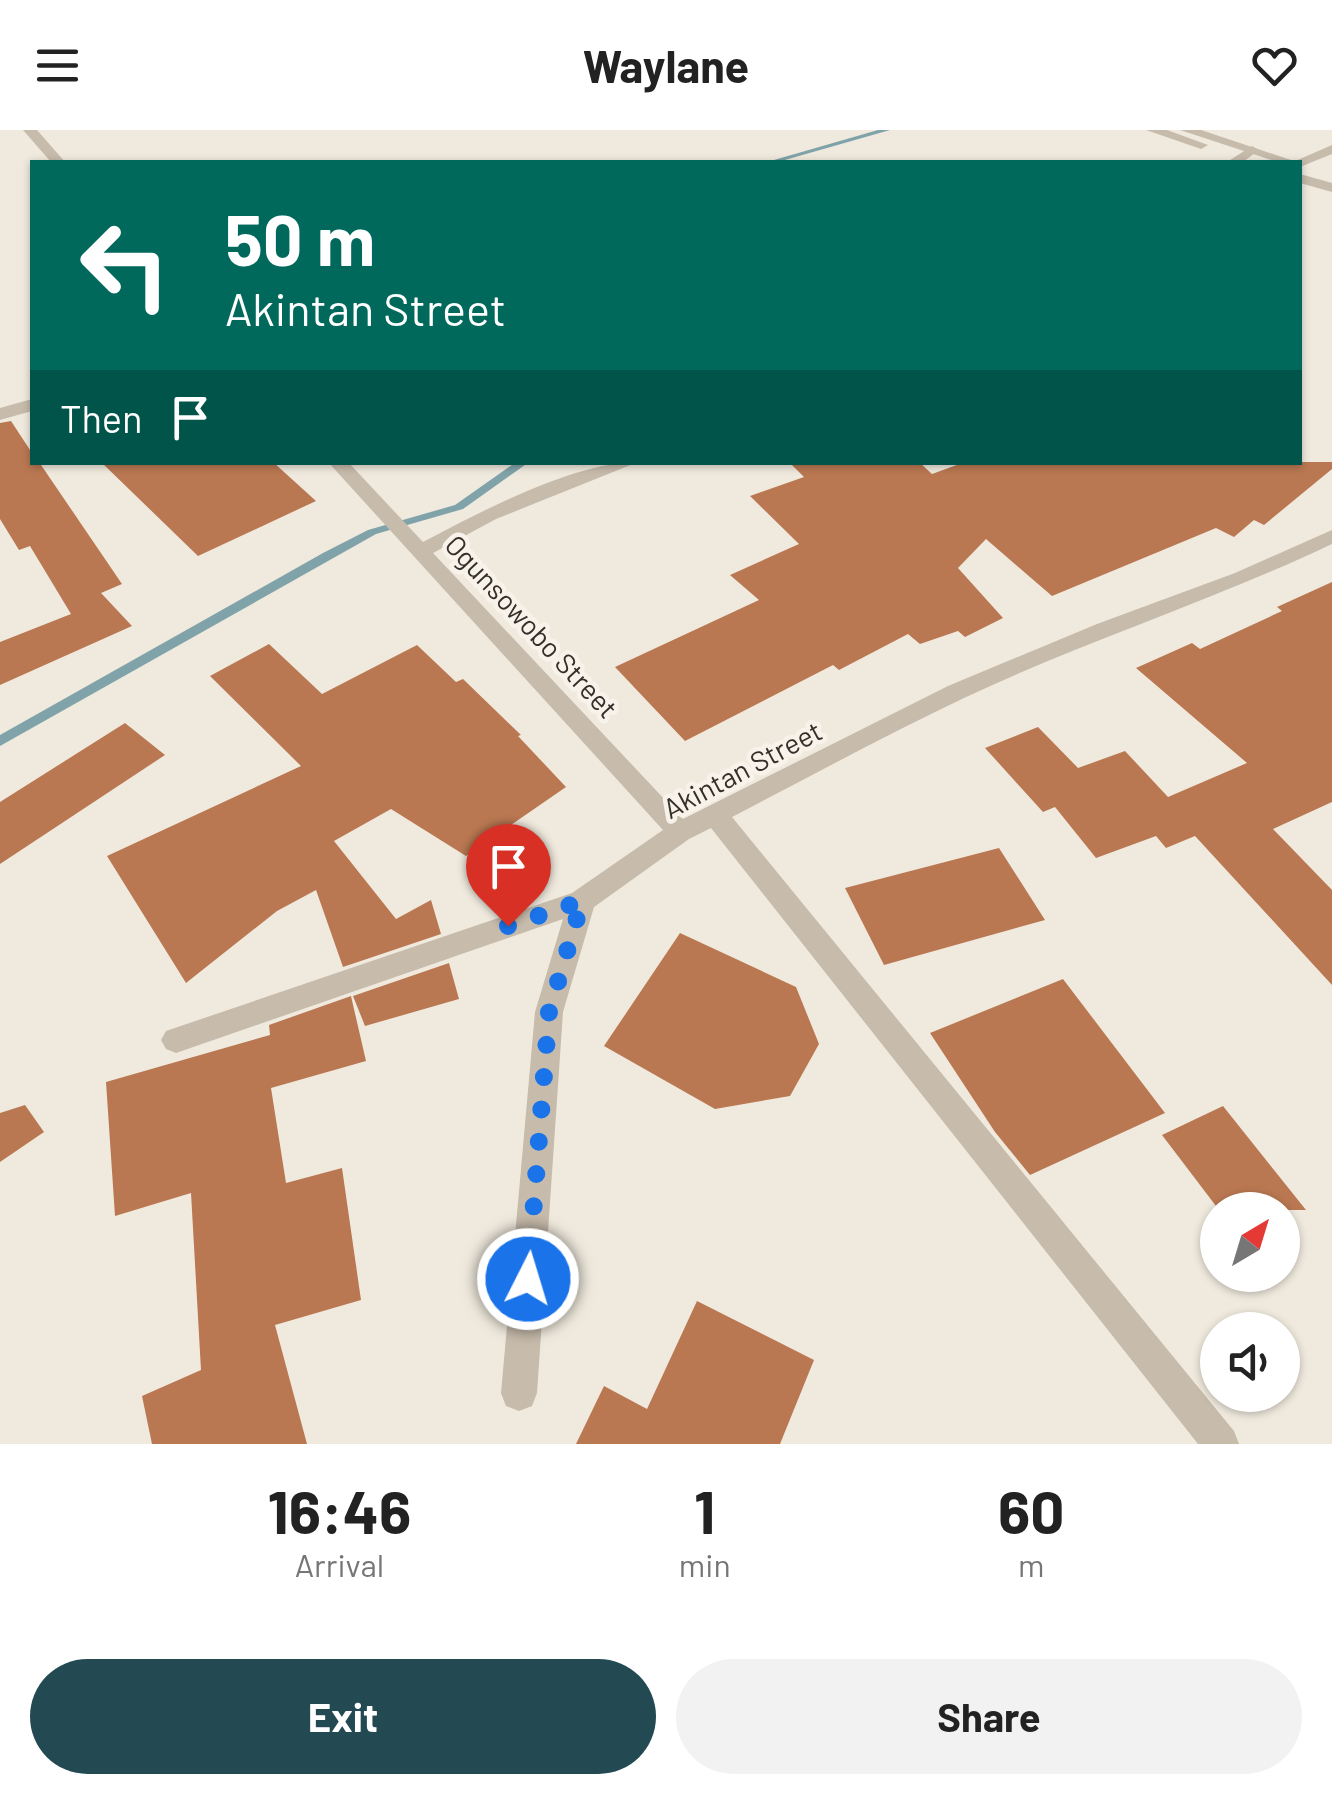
<!DOCTYPE html>
<style>
body{margin:0;font-family:Barlow,sans-serif;background:#f2f2f2;color:#222;height:100vh;display:flex;flex-direction:column;font-size:38px;white-space:nowrap}
*{box-sizing:border-box;margin:0}
p{font-size:32px;color:#767676}
.icon{flex:none;width:55px;height:55px;fill:none;stroke:currentColor;stroke-width:2;stroke-linecap:round;stroke-linejoin:round}
.map{position:relative;height:1314px;overflow:hidden}
.sheet{display:flex;flex-direction:column;background:#fff;flex:1}
.sheet>*{flex:none}
.banner{position:absolute;left:30px;top:30px;width:1272px;height:305px;border-radius:0px;box-shadow:0 2px 8px #0004;background:#00695c;color:#fff;overflow:hidden}
.needle{width:65px;rotate:38deg}
.controls{position:absolute;left:1200px;top:1062px;display:grid;gap:20px}
.controls a{display:grid;place-items:center;width:100px;height:100px;border-radius:50%;background:#fff;box-shadow:0 2px 8px #0004;font-size:50px}
.pin{position:absolute;display:grid;place-items:center;width:85px;height:85px;color:#fff;margin:-102px -42px;border-radius:50% 50% 50% 0;rotate:-45deg;box-shadow:0 0 10px #0007}
.pin .icon{rotate:45deg}
.me{position:absolute;width:110px;margin:-55px;rotate:5deg;stroke-linejoin:round;filter:drop-shadow(0 0 8px #0008)}
.turn{display:flex;align-items:center;gap:35px;height:210px;padding:0 30px;font-size:45px}
.turn .icon{width:130px;height:130px;stroke-width:2.5}
.turn b{display:block;font-size:70px;line-height:85px}
.then{display:flex;align-items:center;height:95px;padding:0 30px;background:#0003;gap:20px;font-size:38px}
.eta{display:flex;justify-content:space-evenly;align-items:center;height:170px;text-align:center}
.eta b{font-size:60px;font-weight:700;line-height:70px}
.action{display:flex;gap:20px;margin-top:auto;padding:20px 30px}
.action a{flex:1;height:115px;border-radius:60px;background:#234a53;color:#fff;font-size:40px;font-weight:700;line-height:115px;text-align:center}
.action a+a{background:#f2f2f2;color:#222}
header{display:flex;justify-content:space-between;align-items:center;height:130px;padding:0 30px;background:#fff;font-size:45px;font-weight:700}
.map>svg:first-child{display:block}
.lines{fill:none;stroke-linecap:round;stroke-linejoin:round}
.stream{fill:#80a3aa;fill-rule:evenodd}
.building{fill:#ba7852}
.minor{fill:#c7bbab;fill-rule:evenodd}
.tertiary{fill:#c7bbab;fill-rule:evenodd}
.route{stroke:#1a73e8;stroke-width:18;stroke-dasharray:0 32.4}
.labels{text-anchor:middle;dominant-baseline:central;stroke-width:9;stroke-linejoin:round;paint-order:stroke}
.street-label{font-size:28px;fill:#352f29;stroke:#f8f3ea}
</style>
<header><svg class="icon" aria-label="menu" viewBox="0 0 24 24"><path d="M4 6h16M4 12h16M4 18h16"/></svg>Waylane<svg class="icon" aria-label="heart" viewBox="0 0 24 24"><path d="M12 20l-8-8c-3-5 5-10 8-4 3-6 11-1 8 4z"/></svg></header>
<div class="map">
<svg width="1332" height="1314" viewBox="0 0 1332 1314">
<rect width="100%" height="100%" fill="#f0eade"/>
<g class="lines">
<g class="stream">
<polygon points="878,0 890,0 778,32 767,32"/>
<polygon points="516,332 529,332 463,379 376,404 0,616 0,605 323,423 368,400 455,375"/>
</g>
</g>
<g class="building">
<polygon points="11,291 32,323 32,332 39,332 122,454 101,463 132,496 0,555 0,512 71,484 30,416 19,420 0,389 0,293"/>
<polygon points="101,332 273,332 316,371 198,426"/>
<polygon points="789,332 919,332 932,344 965,332 1332,332 1332,339 1264,395 1254,390 1234,407 1216,398 1052,466 986,409 958,438 1003,488 965,507 958,501 920,514 908,504 839,540 833,535 685,611 615,537 759,470 730,445 799,414 750,366 804,347"/>
<polygon points="1332,452 1332,672 1273,699 1332,760 1332,855 1195,706 1166,718 1156,706 1096,728 1055,677 1043,682 985,618 1038,597 1078,638 1125,621 1168,667 1247,633 1136,538 1192,513 1200,519 1282,481 1277,477"/>
<polygon points="269,514 322,564 417,515 456,552 463,549 521,605 518,606 566,657 466,726 391,679 334,711 396,789 431,770 441,804 343,837 316,760 277,781 186,853 107,726 301,636 210,546"/>
<polygon points="125,593 165,625 0,734 0,672"/>
<polygon points="999,718 1045,790 884,835 845,758"/>
<polygon points="680,803 796,857 819,914 790,966 715,979 604,916"/>
<polygon points="449,833 459,869 365,896 353,866"/>
<polygon points="1063,849 1165,983 1030,1045 995,1002 930,903"/>
<polygon points="351,866 366,931 271,958 286,1053 342,1038 361,1170 275,1195 307,1314 152,1314 142,1266 201,1240 191,1063 115,1086 106,952 270,905 269,895"/>
<polygon points="25,975 44,1002 0,1032 0,983"/>
<polygon points="1223,976 1306,1080 1219,1080 1162,1005"/>
<polygon points="697,1171 814,1230 780,1314 576,1314 604,1256 647,1279"/>
</g>
<g class="lines">
<g class="minor">
<polygon points="23,0 37,0 65,32 51,32"/>
<polygon points="1332,15 1332,24 1300,37 1300,32 1293,32"/>
<polygon points="1252,16 1259,20 1243,32 1227,32"/>
<polygon points="32,269 32,281 0,290 0,278"/>
<path d="M328 332H348L423 412C480 382 574 332 638 332L496 389 433 423 683 689 948 556 1097 494 1235 443 1332 400V414C1212 471 1085 511 964 568 886 605 809 647 732 687L1234 1301 1239 1314H1198L711 698 689 709 594 777 563 882 537 1263 532 1276 519 1281 506 1276 501 1263 535 882 563 789 176 923 166 919 161 910 166 901 572 763 663 700Z"/>
</g>
<g class="tertiary">
<polygon points="1146,0 1167,0 1208,15 1201,19"/>
<polygon points="1180,0 1201,0 1297,32 1277,32"/>
<polygon points="1300,44 1332,53 1332,62 1300,53"/>
</g>
</g>
<g class="lines">
<polyline class="route" points="508,796 582,771 549,882 528,1149"/>
</g>
<g class="labels">
<g class="street-label">
<text transform="translate(532 496) rotate(47)">Ogunsowobo Street</text>
<text transform="translate(742 639) rotate(-28)">Akintan Street</text>
</g>
</g>
</svg>
<div class="controls">
<a><svg class="needle" viewBox="-14 -14 28 28"><path d="M0-13l5 13h-10z" fill="#e53935"/><path d="M0 13l5-13h-10z" fill="#767676"/></svg></a>
<a><svg class="icon" aria-label="sound" viewBox="0 0 24 24"><path d="M4 9h4l5-4v14l-5-4H4zM17 9q2 3 0 6"/></svg></a>
</div>
<div class="pin" style="left:508px;top:796px;background:#d93025"><svg class="icon" aria-label="arrive" viewBox="0 0 24 24"><path d="M6 21V4h12l-3 4 3 4H6"/></svg></div>
<svg class="me" style="left:528px;top:1149px" viewBox="-20 -20 40 40"><circle r="17" fill="#1a73e8" stroke="#fff" stroke-width="3"/><path d="M0-11L8 9 0 5-8 9z" fill="#fff"/></svg>
<div class="banner">
<div class="turn"><svg class="icon" aria-label="left" viewBox="0 0 24 24"><path d="M17 20v-9H6M10 6l-5 5 5 5"/></svg><div><b>50 m</b>Akintan Street</div></div>
<div class="then">Then<svg class="icon" aria-label="arrive" viewBox="0 0 24 24"><path d="M6 21V4h12l-3 4 3 4H6"/></svg></div>
</div>
</div>
<section class="sheet">
<div class="eta">
<div><b>16:46</b><p>Arrival</p></div>
<div><b>1</b><p>min</p></div>
<div><b>60</b><p>m</p></div>
</div>
<div class="action"><a>Exit</a><a>Share</a></div>
</section>
